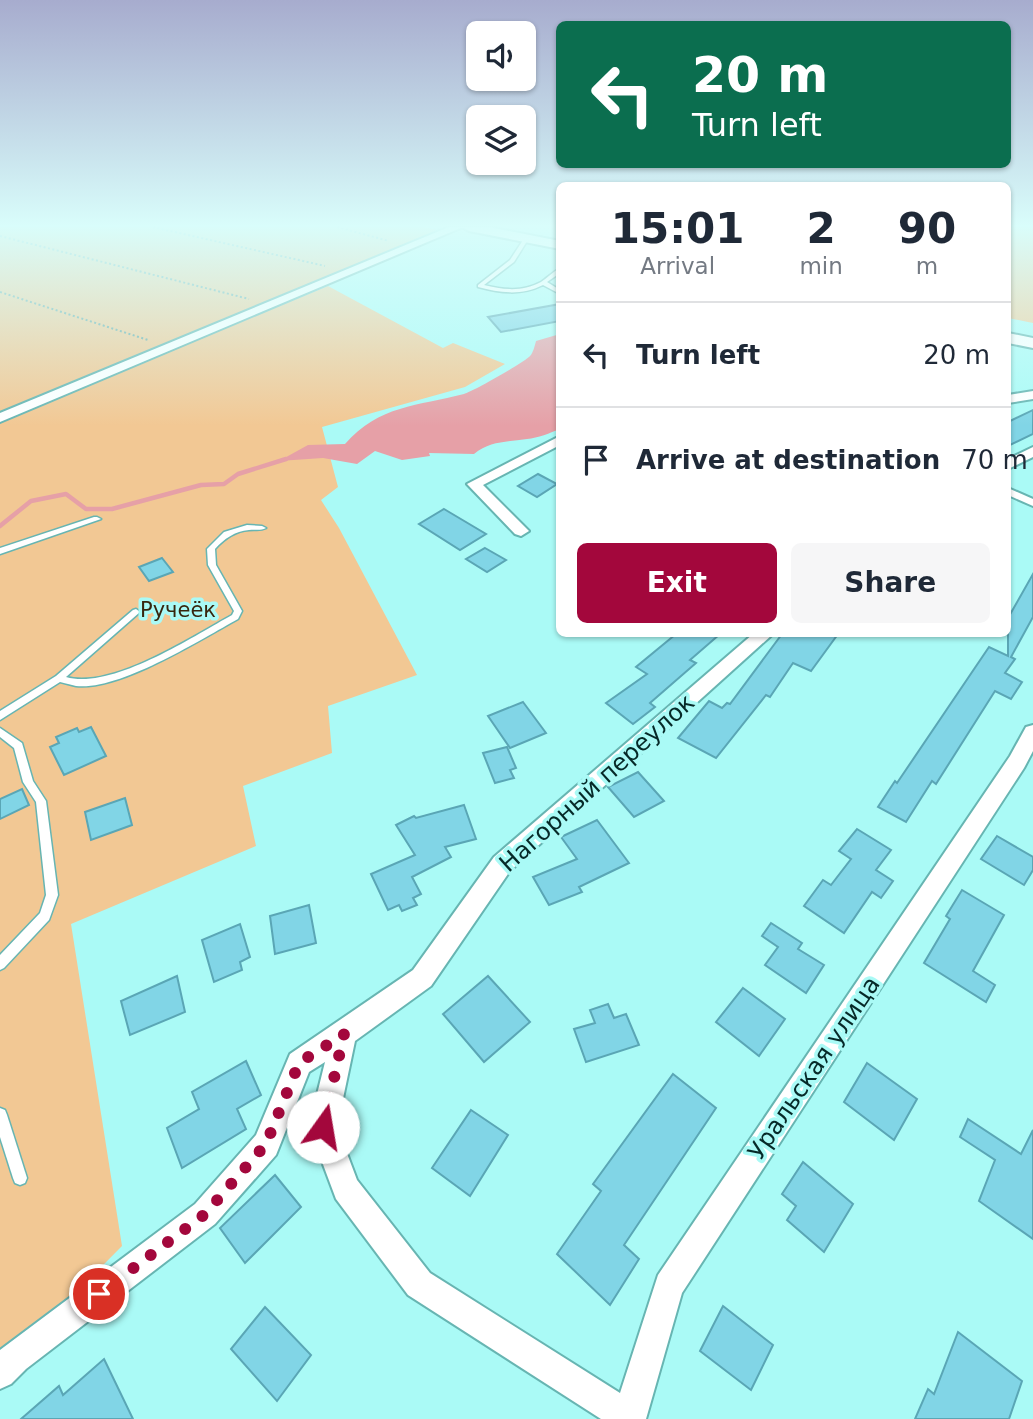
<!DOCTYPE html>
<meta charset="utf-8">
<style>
body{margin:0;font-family:"DejaVu Sans",sans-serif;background:#f6f6f7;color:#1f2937;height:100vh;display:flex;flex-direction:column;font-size:26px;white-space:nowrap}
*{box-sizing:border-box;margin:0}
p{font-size:23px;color:#747a83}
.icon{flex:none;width:38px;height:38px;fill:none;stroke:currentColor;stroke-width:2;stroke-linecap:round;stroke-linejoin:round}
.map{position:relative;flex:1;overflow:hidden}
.details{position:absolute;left:556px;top:182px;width:455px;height:455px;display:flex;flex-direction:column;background:#fff;border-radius:10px;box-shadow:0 2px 5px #0004}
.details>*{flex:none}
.top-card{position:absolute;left:556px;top:21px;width:455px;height:147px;border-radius:10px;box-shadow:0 2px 5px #0004;background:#0b6e4f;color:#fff;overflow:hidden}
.buttons{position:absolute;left:466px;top:21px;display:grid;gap:14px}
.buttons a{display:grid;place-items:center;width:70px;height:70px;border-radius:10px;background:#fff;box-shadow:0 2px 5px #0004;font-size:35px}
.pin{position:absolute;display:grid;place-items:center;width:60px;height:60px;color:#fff;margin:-30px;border:4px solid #fff;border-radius:50%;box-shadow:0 2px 7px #0007}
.me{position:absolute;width:77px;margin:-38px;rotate:13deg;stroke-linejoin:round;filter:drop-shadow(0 0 5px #0008)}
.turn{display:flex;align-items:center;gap:24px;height:147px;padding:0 21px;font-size:32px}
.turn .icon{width:91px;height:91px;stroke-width:2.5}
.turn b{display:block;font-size:49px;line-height:60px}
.eta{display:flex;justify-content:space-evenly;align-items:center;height:119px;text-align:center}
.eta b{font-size:42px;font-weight:800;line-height:49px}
.primary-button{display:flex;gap:14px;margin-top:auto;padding:14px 21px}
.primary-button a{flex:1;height:80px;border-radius:10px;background:#a3073c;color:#fff;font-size:28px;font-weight:800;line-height:80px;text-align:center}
.primary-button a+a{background:#f6f6f7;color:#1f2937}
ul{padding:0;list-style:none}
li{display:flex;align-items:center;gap:21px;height:105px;padding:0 21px;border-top:2px solid #e0e1e3}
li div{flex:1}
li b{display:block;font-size:26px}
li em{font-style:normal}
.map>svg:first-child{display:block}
.green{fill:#f2c894}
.water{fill:#e6a0a7}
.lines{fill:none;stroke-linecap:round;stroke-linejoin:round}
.stream{stroke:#e6a0a7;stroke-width:4.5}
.building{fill:#81d5e6;stroke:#5aa6b5;stroke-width:2}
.service-casing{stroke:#67b5b2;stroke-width:3}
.pedestrian-casing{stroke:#67b5b2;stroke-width:4}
.minor-casing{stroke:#67b5b2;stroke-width:4}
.secondary-casing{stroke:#67b5b2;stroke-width:4}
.path{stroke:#6aa8a6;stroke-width:2;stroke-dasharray:2 2.5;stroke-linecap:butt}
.service{fill:#fff;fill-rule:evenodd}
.pedestrian{fill:#fff;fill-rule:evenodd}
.minor{fill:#fff;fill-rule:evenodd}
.secondary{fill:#fff;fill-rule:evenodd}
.route{stroke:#a3073c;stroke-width:12;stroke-dasharray:0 21.6}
.labels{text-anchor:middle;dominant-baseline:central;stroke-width:7;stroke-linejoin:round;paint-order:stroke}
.park-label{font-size:21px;fill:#38260e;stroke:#aafaf6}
.near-street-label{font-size:24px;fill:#062928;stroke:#aafaf6}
</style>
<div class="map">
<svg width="1033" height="1419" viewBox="0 0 1033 1419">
<rect width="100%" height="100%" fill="#aafaf6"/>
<g class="green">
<polygon points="0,227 424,227 437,230 326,280 0,415"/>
<polygon points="1008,227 1033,227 1033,323 1008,318"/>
<polygon points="328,286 443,348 453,343 505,364 465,387 322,427 338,487 321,500 339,528 417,675 328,706 332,753 243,786 256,846 71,924 122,1246 0,1369 0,421"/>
</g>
<path class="water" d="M560 334V429C550 433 538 438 527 439 507 442 490 441 474 454L429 453 430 456 402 460 375 451 357 464 323 458 279 461 308 445 345 444C379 405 418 406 464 394 472 392 525 362 530 356 533 353 535 345 536 341Z"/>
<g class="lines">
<polyline class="stream" points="0,526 31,501 66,494 86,509 112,509 201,485 224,484 238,474 286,459"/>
</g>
<g class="building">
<polygon points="560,304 560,321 501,332 488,317"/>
<polygon points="1033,410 1033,434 1008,446 1008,422"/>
<polygon points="538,474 557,484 537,497 518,486"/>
<polygon points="444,509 486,534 460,550 419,524"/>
<polygon points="485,548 506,560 487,572 466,559"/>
<polygon points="162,558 173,572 149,581 139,567"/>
<polygon points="1033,574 1033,617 1011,657 1015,659 1005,673 1022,682 1011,699 995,691 936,784 932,781 906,822 878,807 895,781 897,783 989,647 1008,656 1008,618"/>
<polygon points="676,634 720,634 690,660 696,663 650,703 655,707 633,724 606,703 647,674 636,667"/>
<polygon points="782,634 838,634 811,671 793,663 770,697 766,695 716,758 678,738 709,701 722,708 727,703 730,704"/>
<polygon points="523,702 546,733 510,748 488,716"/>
<polygon points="91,727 106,756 64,775 50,747 59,743 56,737 77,728 79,732"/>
<polygon points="507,747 516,768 510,770 514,778 495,783 483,753"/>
<polygon points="638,772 664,801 634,817 608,787"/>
<polygon points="22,789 29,805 0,819 0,799"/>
<polygon points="125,798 132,825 91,840 85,812"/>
<polygon points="464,805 476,839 445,847 451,857 412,877 421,894 413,898 417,905 402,911 399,905 388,910 371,874 415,855 396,825 414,816 416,818"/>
<polygon points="597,820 629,863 579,887 582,892 549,905 533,877 577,859 561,837"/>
<polygon points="857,829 891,850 876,870 893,881 881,898 872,892 844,933 804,906 823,880 831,885 851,859 839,851"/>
<polygon points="997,836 1033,857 1033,870 1024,885 981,859"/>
<polygon points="962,890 1004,915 973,971 995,985 986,1002 924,963 950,919 946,916"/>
<polygon points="309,905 316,943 275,954 270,916"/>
<polygon points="771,923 802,943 798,949 824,965 806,993 765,965 778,947 762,936"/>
<polygon points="240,924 250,957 240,962 242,970 214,982 202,940"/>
<polygon points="177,976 185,1012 130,1035 121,1001"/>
<polygon points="488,976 530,1022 484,1062 443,1014"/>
<polygon points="743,988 785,1019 759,1056 716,1022"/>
<polygon points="608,1004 614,1018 626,1014 639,1045 586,1062 574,1029 595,1023 590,1010"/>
<polygon points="246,1061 261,1095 237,1109 246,1129 182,1168 167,1128 199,1109 192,1092"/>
<polygon points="867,1063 917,1099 894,1140 844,1102"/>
<polygon points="673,1074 716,1108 624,1245 639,1259 610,1305 557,1254 601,1191 593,1184"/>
<polygon points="471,1110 508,1135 470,1196 432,1168"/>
<polygon points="968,1119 1021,1154 1033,1130 1033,1239 979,1201 995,1160 960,1137"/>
<polygon points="803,1162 853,1204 824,1252 787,1220 796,1206 782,1194"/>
<polygon points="275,1175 301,1207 245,1263 220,1228"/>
<polygon points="723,1306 773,1345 751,1390 700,1351"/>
<polygon points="265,1307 311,1355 277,1401 231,1349"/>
<polygon points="958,1332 1022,1381 1009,1419 915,1419 928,1389 934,1394"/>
<polygon points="104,1359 133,1419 21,1419 59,1386 63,1395"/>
</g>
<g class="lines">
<defs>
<g id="service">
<path d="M525 237 529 238 514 262 484 285C504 290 522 292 541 282 547 278 553 272 560 268V273L547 282 560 290V294L543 285C521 296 501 293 478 287V285L510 260Z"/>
<polygon points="94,517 97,517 101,519 0,554 0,548"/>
<path d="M247 525 262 526 266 528C260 531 256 529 249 530 235 531 224 539 215 549L216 565 242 611 238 619C200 640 119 691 76 686 71 685 65 683 60 682L0 720V711L56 676 133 610 136 609 140 612 66 677C112 690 192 637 232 615L234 611 208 565 207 549 224 532Z"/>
<polygon points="0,728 22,743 33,781 46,801 58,895 49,920 4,968 0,970 0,955 40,913 46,895 36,802 23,782 14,748 0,737"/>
<polygon points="0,1108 5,1110 7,1115 27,1178 25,1183 20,1185 15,1183 13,1178 0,1137"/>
</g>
<polygon id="pedestrian" points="1008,488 1033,499 1033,506 1008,495"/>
<g id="minor">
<polygon points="449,227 463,227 0,422 0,413"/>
<polygon points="1033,391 1033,399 1008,403 1008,395"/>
<polygon points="560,436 560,445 483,485 529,531 521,536 515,534 467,484"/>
<polygon points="1033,447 1033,457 1008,469 1008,459"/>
<polygon points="753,634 773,634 510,871 431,986 355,1041 337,1127 357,1180 430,1273 620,1393 658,1275 1010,756 1026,727 1033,725 1033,751 1024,768 682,1293 646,1419 601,1419 408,1295 336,1199 309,1127 325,1062 309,1072 276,1155 215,1224 26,1369 11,1384 0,1389 0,1350 195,1204 256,1135 290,1054 413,970 494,857"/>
</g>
<g id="secondary">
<polygon points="462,227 489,227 560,241 560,249 469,231"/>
<polygon points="1008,333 1033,338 1033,348 1008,343"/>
</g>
</defs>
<use href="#service" class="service-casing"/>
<use href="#pedestrian" class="pedestrian-casing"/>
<use href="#minor" class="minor-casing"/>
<use href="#secondary" class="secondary-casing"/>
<g class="path">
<polyline points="153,227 325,266"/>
<polyline points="337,227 389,241"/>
<polyline points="0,236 249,299"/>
<polyline points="0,292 148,340"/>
</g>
<use href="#service" class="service"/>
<use href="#pedestrian" class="pedestrian"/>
<use href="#minor" class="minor"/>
<use href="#secondary" class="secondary"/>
</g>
<linearGradient id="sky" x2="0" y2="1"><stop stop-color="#a7acce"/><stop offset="0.53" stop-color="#d9fdfb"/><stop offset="1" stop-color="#d9fdfb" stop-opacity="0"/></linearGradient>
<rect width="1033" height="426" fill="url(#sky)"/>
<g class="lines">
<polyline class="route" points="99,1294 205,1214 266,1144 299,1063 344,1034 323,1127"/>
</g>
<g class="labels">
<g class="park-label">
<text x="178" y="610">Ручеёк</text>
</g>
<g class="near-street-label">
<text transform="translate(597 783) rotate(-42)">Нагорный переулок</text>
<text transform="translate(814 1068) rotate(-56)">Уральская улица</text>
</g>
</g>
</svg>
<div class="buttons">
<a><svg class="icon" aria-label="sound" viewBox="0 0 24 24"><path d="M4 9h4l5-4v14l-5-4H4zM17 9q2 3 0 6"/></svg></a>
<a><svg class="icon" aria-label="layers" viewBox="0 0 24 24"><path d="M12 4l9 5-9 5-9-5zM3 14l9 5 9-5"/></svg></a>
</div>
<div class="pin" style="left:99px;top:1294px;background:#d93025"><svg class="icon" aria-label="arrive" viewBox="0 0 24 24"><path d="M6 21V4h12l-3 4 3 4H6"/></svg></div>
<svg class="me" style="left:323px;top:1127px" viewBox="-20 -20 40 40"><circle r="19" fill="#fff"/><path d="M0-13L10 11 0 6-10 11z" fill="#a3073c"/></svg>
<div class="top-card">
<div class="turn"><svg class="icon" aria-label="left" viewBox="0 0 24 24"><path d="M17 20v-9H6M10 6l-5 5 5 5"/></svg><div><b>20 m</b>Turn left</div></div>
</div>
<section class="details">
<div class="eta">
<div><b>15:01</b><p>Arrival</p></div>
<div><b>2</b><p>min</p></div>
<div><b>90</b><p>m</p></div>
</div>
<ul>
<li><svg class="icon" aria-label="left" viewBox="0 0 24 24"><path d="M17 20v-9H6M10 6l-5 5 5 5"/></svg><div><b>Turn left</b></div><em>20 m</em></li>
<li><svg class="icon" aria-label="arrive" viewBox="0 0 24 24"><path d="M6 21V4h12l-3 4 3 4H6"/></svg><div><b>Arrive at destination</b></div><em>70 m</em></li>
</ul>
<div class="primary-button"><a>Exit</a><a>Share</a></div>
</section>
</div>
